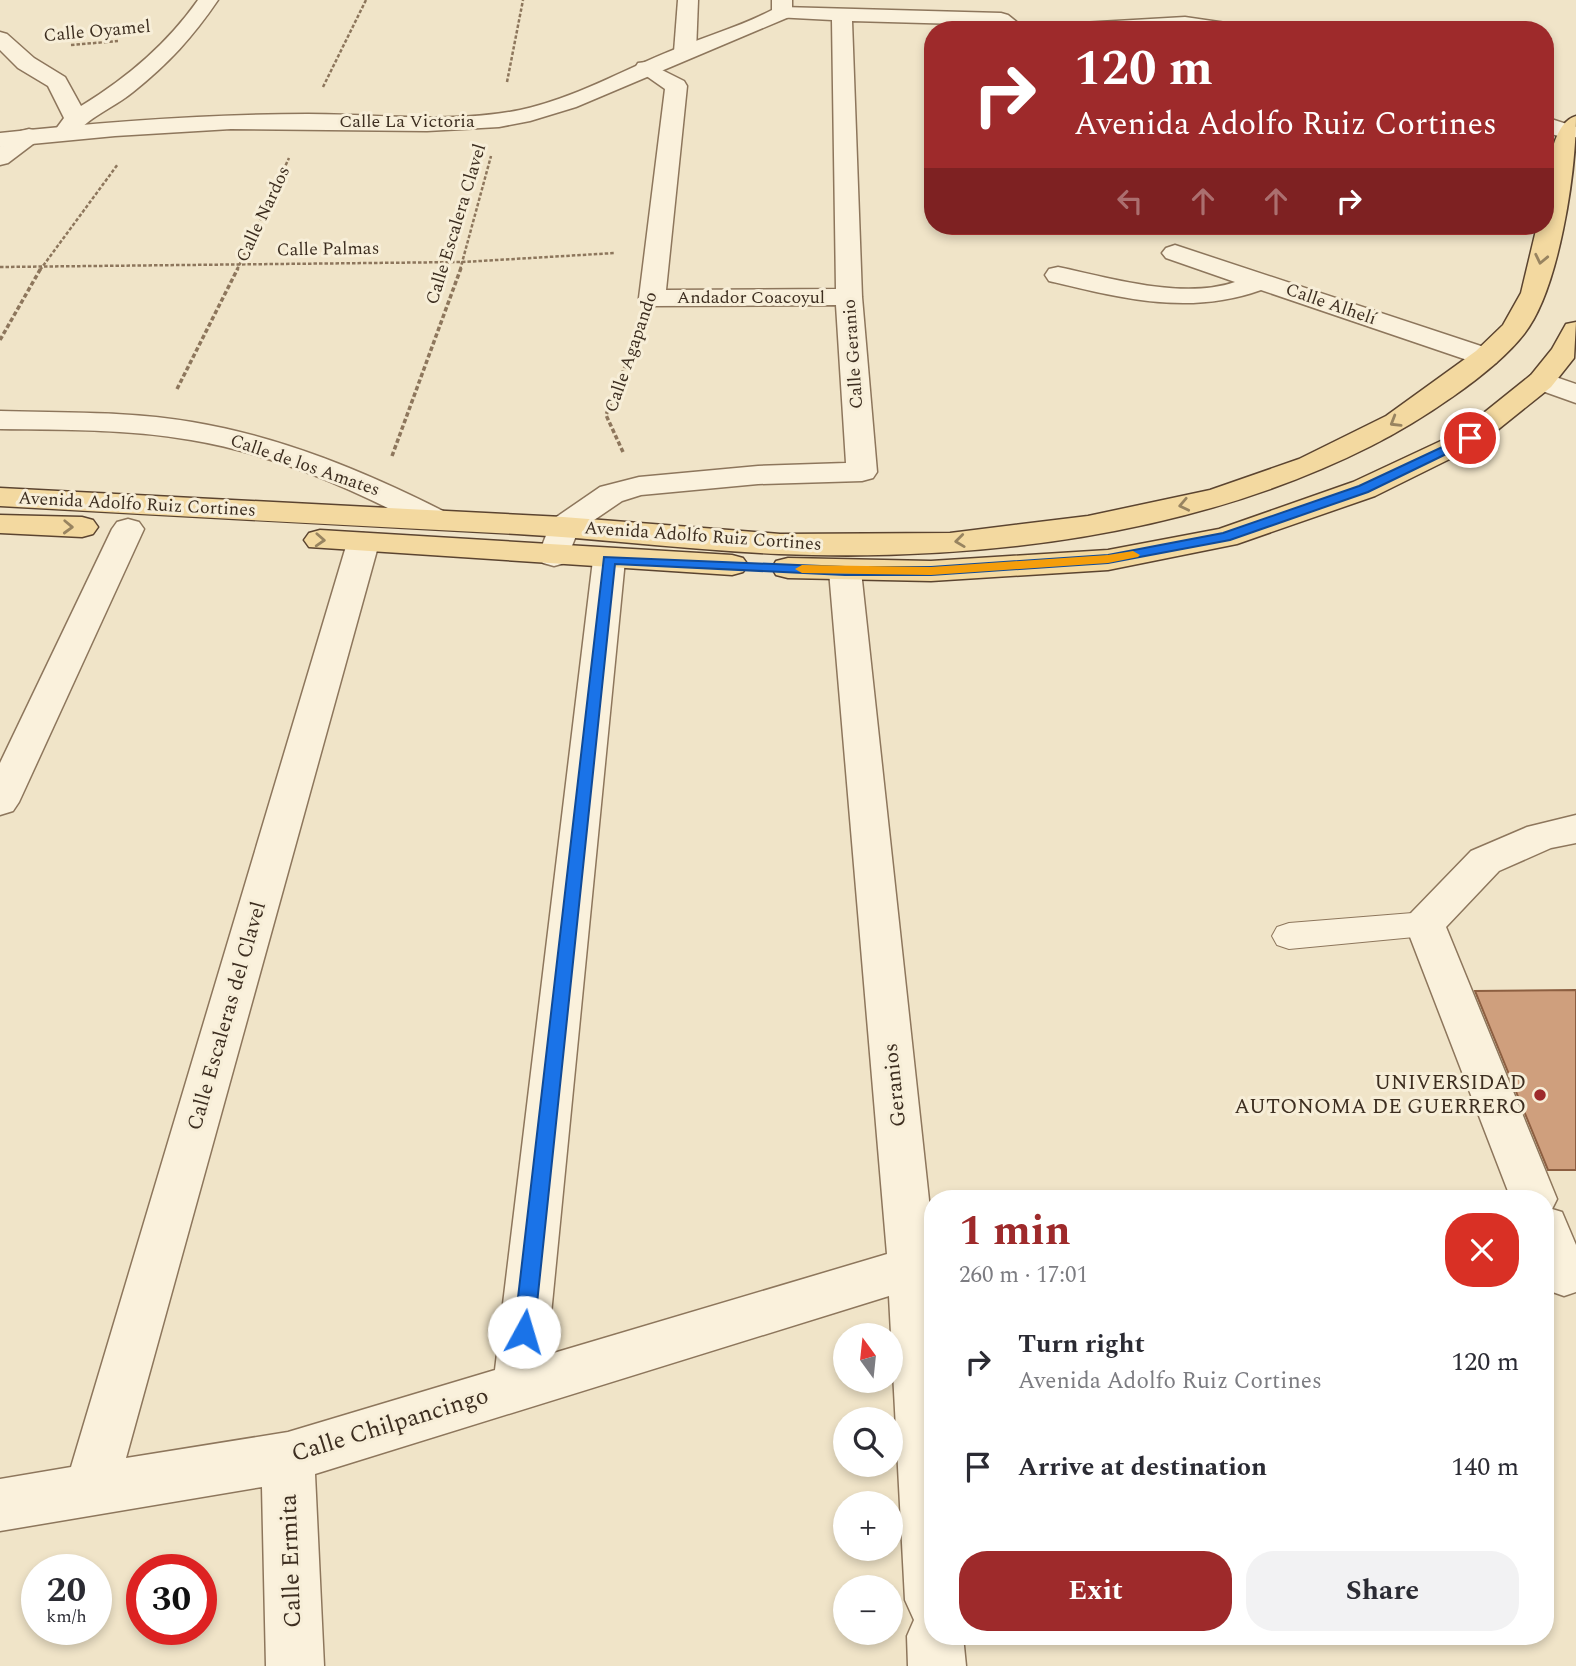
<!DOCTYPE html>
<meta charset="utf-8">
<style>
body{margin:0;font-family:Spectral,serif;background:#f2f2f3;color:#2b2b33;height:100vh;display:flex;flex-direction:column;font-size:26px;white-space:nowrap}
*{box-sizing:border-box;margin:0}
p{font-size:23px;color:#7c7c81}
.icon{flex:none;width:38px;height:38px;fill:none;stroke:currentColor;stroke-width:2;stroke-linecap:round;stroke-linejoin:round}
.map{position:relative;flex:1;overflow:hidden}
.side{position:absolute;left:924px;top:1190px;width:630px;height:455px;display:flex;flex-direction:column;background:#fff;border-radius:28px;box-shadow:0 4px 10px #0003}
.side>*{flex:none}
.hud{position:absolute;left:924px;top:21px;width:630px;height:214px;border-radius:28px;box-shadow:0 4px 10px #0003;background:#9e2a2b;color:#fff;overflow:hidden}
.needle{width:46px;rotate:345deg}
.controls{position:absolute;left:833px;top:1323px;display:grid;gap:14px}
.controls a{display:grid;place-items:center;width:70px;height:70px;border-radius:50%;background:#fff;box-shadow:0 4px 10px #0003;font-size:35px}
.speed{position:absolute;left:21px;top:1554px;display:flex;gap:14px;font-size:35px;font-weight:700;text-align:center}
.speed>*{display:grid;place-content:center;width:91px;height:91px;border-radius:50%;background:#fff;box-shadow:0 4px 10px #0003;line-height:1}
.speed small{font-size:18px;font-weight:400}
.speed .limit{border:10px solid #d22;background:#fff;color:#111}
.pin{position:absolute;display:grid;place-items:center;width:60px;height:60px;color:#fff;margin:-30px;border:4px solid #fff;border-radius:50%;box-shadow:0 2px 7px #0007}
.me{position:absolute;width:77px;margin:-38px;rotate:6deg;stroke-linejoin:round;filter:drop-shadow(0 0 5px #0008)}
.turn{display:flex;align-items:center;gap:24px;height:147px;padding:0 35px;font-size:32px}
.turn .icon{width:91px;height:91px;stroke-width:2.5}
.turn b{display:block;font-size:49px;line-height:60px}
.lanes{display:flex;align-items:center;height:66px;padding:0 35px;background:#0003;justify-content:center;gap:35px;direction:ltr}
.lanes .off{opacity:.35}
.round{display:grid;place-items:center;flex:none;width:74px;height:74px;border-radius:28px;background:#f2f2f3}
.headline{display:flex;align-items:center;justify-content:space-between;height:119px;padding:0 35px}
h1{font-size:42px;font-weight:700;line-height:52px;color:#9e2a2b}
.primary-button{display:flex;gap:14px;margin-top:auto;padding:14px 35px}
.primary-button a{flex:1;height:80px;border-radius:28px;background:#9e2a2b;color:#fff;font-size:28px;font-weight:700;line-height:80px;text-align:center}
.primary-button a+a{background:#f2f2f3;color:#2b2b33}
ul{padding:0;list-style:none}
li{display:flex;align-items:center;gap:21px;height:105px;padding:0 35px}
li div{flex:1}
li b{display:block;font-size:26px}
li em{font-style:normal}
.map>svg:first-child{display:block}
.building{fill:#cf9f7d;stroke:#8d5f41;stroke-width:2}
.lines{fill:none;stroke-linecap:round;stroke-linejoin:round}
.service-casing{stroke:#8d765c;stroke-width:2}
.minor-casing{stroke:#8d765c;stroke-width:3}
.tertiary-casing{stroke:#8d765c;stroke-width:3}
.primary-casing{stroke:#5b4430;stroke-width:3}
.path-far1{stroke:#8d765c;stroke-width:2.5;stroke-dasharray:3.5 2;stroke-linecap:butt}
.path{stroke:#8d765c;stroke-width:3.5;stroke-dasharray:4.5 2.5;stroke-linecap:butt}
.service{fill:#faf1dc;fill-rule:evenodd}
.minor{fill:#faf1dc;fill-rule:evenodd}
.tertiary{fill:#faf1dc;fill-rule:evenodd}
.primary{fill:#f3d9a0;fill-rule:evenodd}
.oneway{stroke:#988460}
.route{fill:#1a73e8;stroke:#114b97;stroke-width:2}
.slow{fill:#f59e0b}
.poi-dot{fill:#9e2a2b;stroke:#f7eed8;stroke-width:2.5}
.labels{text-anchor:middle;dominant-baseline:central;stroke-width:6;stroke-linejoin:round;paint-order:stroke}
.far-street-label{font-size:18px;fill:#3d2e20;stroke:#f7eed8}
.street-label{font-size:21px;fill:#3d2e20;stroke:#f7eed8}
.poi-label{font-size:21px;fill:#3d2e20;stroke:#f7eed8;text-anchor:end}
.near-street-label{font-size:24px;fill:#3d2e20;stroke:#f7eed8}
</style>
<div class="map">
<svg width="1576" height="1666" viewBox="0 0 1576 1666">
<rect width="100%" height="100%" fill="#f0e4c8"/>
<polygon class="building" points="1576,990 1576,1170 1548,1170 1475,991"/>
<g class="lines">
<defs>
<polygon id="service" points="1425,912 1437,915 1442,924 1437,933 1425,936 1289,949 1277,945 1272,936 1277,927 1289,923"/>
<g id="minor">
<path d="M198 0H218C193 37 168 64 133 92 112 109 89 116 72 138H56L53 133 64 118 48 86 18 68 0 50V32L7 34 34 58 65 77 81 106C127 78 167 44 198 0Z"/>
<polygon points="678,0 698,0 696,52 692,56 678,56 674,52"/>
<polygon points="782,7 1001,13 1008,15 1027,30 1003,30 996,25 852,21 862,297 877,472 873,478 862,481 758,484 641,495 622,501 578,531 565,563 554,566 543,563 538,556 552,520 600,487 639,477 758,466 846,463 836,305 652,306 643,304 639,298 665,89 635,68 638,63 646,62 684,81 687,86 666,290 836,289 832,20 775,17 772,13 775,9"/>
<polygon points="1185,17 1233,24 1240,26 1243,30 1054,30 1057,26 1064,24"/>
<polygon points="1545,117 1576,127 1576,137 1568,139 1545,132"/>
<polygon points="29,129 37,131 40,136 37,141 8,163 0,165 0,147 21,131"/>
<path d="M1175 245 1496 351 1500 357 1496 363 1486 365 1476 363 1261 290C1189 316 1120 298 1049 281L1045 275 1049 269 1058 267C1111 278 1183 300 1235 282L1166 258 1162 253 1166 248Z"/>
<polygon points="1541,372 1576,384 1576,403 1531,387 1527,381 1531,375"/>
<path d="M0 411C64 413 129 411 192 422 282 437 366 472 447 513L452 520 447 527 436 529 425 527C351 488 274 454 191 440 128 429 64 430 0 429Z"/>
<polygon points="128,519 139,522 144,529 19,802 13,811 0,815 0,763 112,529 117,522"/>
<polygon points="363,533 374,536 379,543 126,1458 288,1432 495,1370 593,560 598,553 609,550 620,553 625,560 547,1355 887,1254 829,571 833,564 845,561 857,564 861,571 933,1237 933,1636 963,1636 966,1666 908,1666 907,1636 914,1620 905,1600 889,1296 315,1474 324,1666 266,1666 262,1487 0,1531 0,1479 71,1467 347,543 352,536"/>
<polygon points="1576,815 1576,843 1551,848 1499,871 1446,927 1557,1199 1552,1209 1562,1212 1576,1245 1576,1292 1564,1296 1547,1290 1545,1287 1545,1199 1511,1199 1405,924 1411,913 1471,851 1527,827"/>
</g>
<path id="tertiary" d="M772 0H792V13L789 17 576 107 530 121 499 127 427 131 231 129 115 136 0 147V133C102 122 205 114 308 114 378 114 451 124 520 110 573 99 623 70 673 50 706 36 740 27 772 10Z"/>
<g id="primary">
<path d="M1576 116C1576 172 1559 290 1524 334 1493 374 1417 423 1371 446 1193 536 977 562 779 554 692 550 604 539 517 534 344 525 172 516 0 506V488L563 517 780 534 950 533 1088 516 1210 490 1299 459 1386 416 1476 351 1503 325 1521 293 1537 226H1545C1545 199 1546 124 1576 116Z"/>
<polygon points="1576,322 1574,358 1551,387 1480,444 1375,496 1237,544 1108,570 931,581 788,578 776,575 772,568 776,561 788,558 931,561 1108,550 1219,529 1353,482 1460,432 1531,375 1552,349 1566,324"/>
<polygon points="0,515 82,517 93,520 98,527 93,534 82,537 0,533"/>
<polygon points="320,530 732,555 743,558 748,565 743,572 732,575 309,547 304,540 309,533"/>
</g>
</defs>
<use href="#service" class="service-casing"/>
<use href="#minor" class="minor-casing"/>
<use href="#tertiary" class="tertiary-casing"/>
<use href="#primary" class="primary-casing"/>
<g class="path-far1">
<polyline points="71,45 118,41"/>
<polyline points="507,82 523,0"/>
<polyline points="323,87 366,0"/>
<polyline points="0,267 463,262 615,253"/>
<polyline points="40,270 118,164"/>
<polyline points="237,270 289,158"/>
<polyline points="460,270 491,156"/>
</g>
<g class="path">
<polyline points="0,340 41,268"/>
<polyline points="177,389 238,268"/>
<polyline points="623,452 606,415 639,331"/>
<polyline points="392,456 461,268"/>
</g>
<use href="#service" class="service"/>
<use href="#minor" class="minor"/>
<use href="#tertiary" class="tertiary"/>
<use href="#primary" class="primary"/>
</g>
<defs><path id="oneway-chevron" d="M-2-3.5L2.5 0L-2 3.5" fill="none" stroke-width="1.6" stroke-linecap="round" stroke-linejoin="round" transform="scale(1.75)"/></defs>
<g class="oneway">
<use href="#oneway-chevron" transform="translate(1541 259) rotate(102)"/>
<use href="#oneway-chevron" transform="translate(1395 422) rotate(149)"/>
<use href="#oneway-chevron" transform="translate(1184 505) rotate(168)"/>
<use href="#oneway-chevron" transform="translate(68 527) rotate(2)"/>
<use href="#oneway-chevron" transform="translate(320 540) rotate(3)"/>
<use href="#oneway-chevron" transform="translate(960 541) rotate(173)"/>
</g>
<polygon class="route" points="1470,434 1475,435 1475,440 1368,492 1230,540 1108,563 931,575 845,575 615,564 534,1332 531,1338 524,1341 517,1338 514,1332 604,557 845,567 931,567 1108,555 1223,533 1359,486"/>
<polygon class="slow" points="1133,551 1140,555 1138,557 1108,563 931,575 802,573 795,569 802,565 931,567 1108,555"/>
<circle class="poi-dot" cx="1540" cy="1095" r="7"/>
<g class="labels">
<g class="far-street-label">
<text transform="translate(97 31) rotate(-5)">Calle Oyamel</text>
<text x="407" y="121">Calle La Victoria</text>
<text transform="translate(263 214) rotate(-65)">Calle Nardos</text>
<text transform="translate(456 224) rotate(-73)">Calle Escalera Clavel</text>
<text transform="translate(328 249) rotate(-1)">Calle Palmas</text>
<text x="751" y="297">Andador Coacoyul</text>
<text transform="translate(1331 304) rotate(19)">Calle Alhelí</text>
<text transform="translate(631 352) rotate(-71)">Calle Agapando</text>
<text transform="translate(853 354) rotate(-94)">Calle Geranio</text>
<text transform="translate(305 465) rotate(19)">Calle de los Amates</text>
<text transform="translate(137 504) rotate(3)">Avenida Adolfo Ruiz Cortines</text>
<text transform="translate(703 536) rotate(4)">Avenida Adolfo Ruiz Cortines</text>
</g>
<g class="street-label">
<text transform="translate(227 1016) rotate(-74)">Calle Escaleras del Clavel</text>
<text transform="translate(895 1085) rotate(-96)">Geranios</text>
</g>
<g class="poi-label">
<text x="1526" y="1083">UNIVERSIDAD<tspan x="1526" dy="24">AUTONOMA DE GUERRERO</tspan></text>
</g>
<g class="near-street-label">
<text transform="translate(390 1425) rotate(-17)">Calle Chilpancingo</text>
<text transform="translate(291 1561) rotate(-92)">Calle Ermita</text>
</g>
</g>
</svg>
<div class="controls">
<a><svg class="needle" viewBox="-14 -14 28 28"><path d="M0-13l5 13h-10z" fill="#e53935"/><path d="M0 13l5-13h-10z" fill="#7c7c81"/></svg></a>
<a><svg class="icon" aria-label="search" viewBox="0 0 24 24"><circle cx="10" cy="10" r="6"/><path d="M15 15l6 6"/></svg></a>
<a>+</a>
<a>−</a>
</div>
<div class="speed"><div>20<small>km/h</small></div><div class="limit">30</div></div>
<div class="pin" style="left:1470px;top:438px;background:#d93025"><svg class="icon" aria-label="arrive" viewBox="0 0 24 24"><path d="M6 21V4h12l-3 4 3 4H6"/></svg></div>
<svg class="me" style="left:524px;top:1332px" viewBox="-20 -20 40 40"><circle r="19" fill="#fff"/><path d="M0-13L10 11 0 6-10 11z" fill="#1a73e8"/></svg>
<div class="hud">
<div class="turn"><svg class="icon" aria-label="right" viewBox="0 0 24 24"><path d="M7 20v-9h11M14 6l5 5-5 5"/></svg><div><b>120 m</b>Avenida Adolfo Ruiz Cortines</div></div>
<div class="lanes"><svg class="icon off" aria-label="left" viewBox="0 0 24 24"><path d="M17 20v-9H6M10 6l-5 5 5 5"/></svg><svg class="icon off" aria-label="ahead" viewBox="0 0 24 24"><path d="M12 20V5M6 11l6-6 6 6"/></svg><svg class="icon off" aria-label="ahead" viewBox="0 0 24 24"><path d="M12 20V5M6 11l6-6 6 6"/></svg><svg class="icon" aria-label="right" viewBox="0 0 24 24"><path d="M7 20v-9h11M14 6l5 5-5 5"/></svg></div>
</div>
<section class="side">
<div class="headline"><div><h1>1 min</h1><p>260 m · 17:01</p></div><a class="round" style="background:#d93025;color:#fff"><svg class="icon" aria-label="close" viewBox="0 0 24 24"><path d="M6 6l12 12M18 6L6 18"/></svg></a></div>
<ul>
<li><svg class="icon" aria-label="right" viewBox="0 0 24 24"><path d="M7 20v-9h11M14 6l5 5-5 5"/></svg><div><b>Turn right</b><p>Avenida Adolfo Ruiz Cortines</p></div><em>120 m</em></li>
<li><svg class="icon" aria-label="arrive" viewBox="0 0 24 24"><path d="M6 21V4h12l-3 4 3 4H6"/></svg><div><b>Arrive at destination</b></div><em>140 m</em></li>
</ul>
<div class="primary-button"><a>Exit</a><a>Share</a></div>
</section>
</div>
